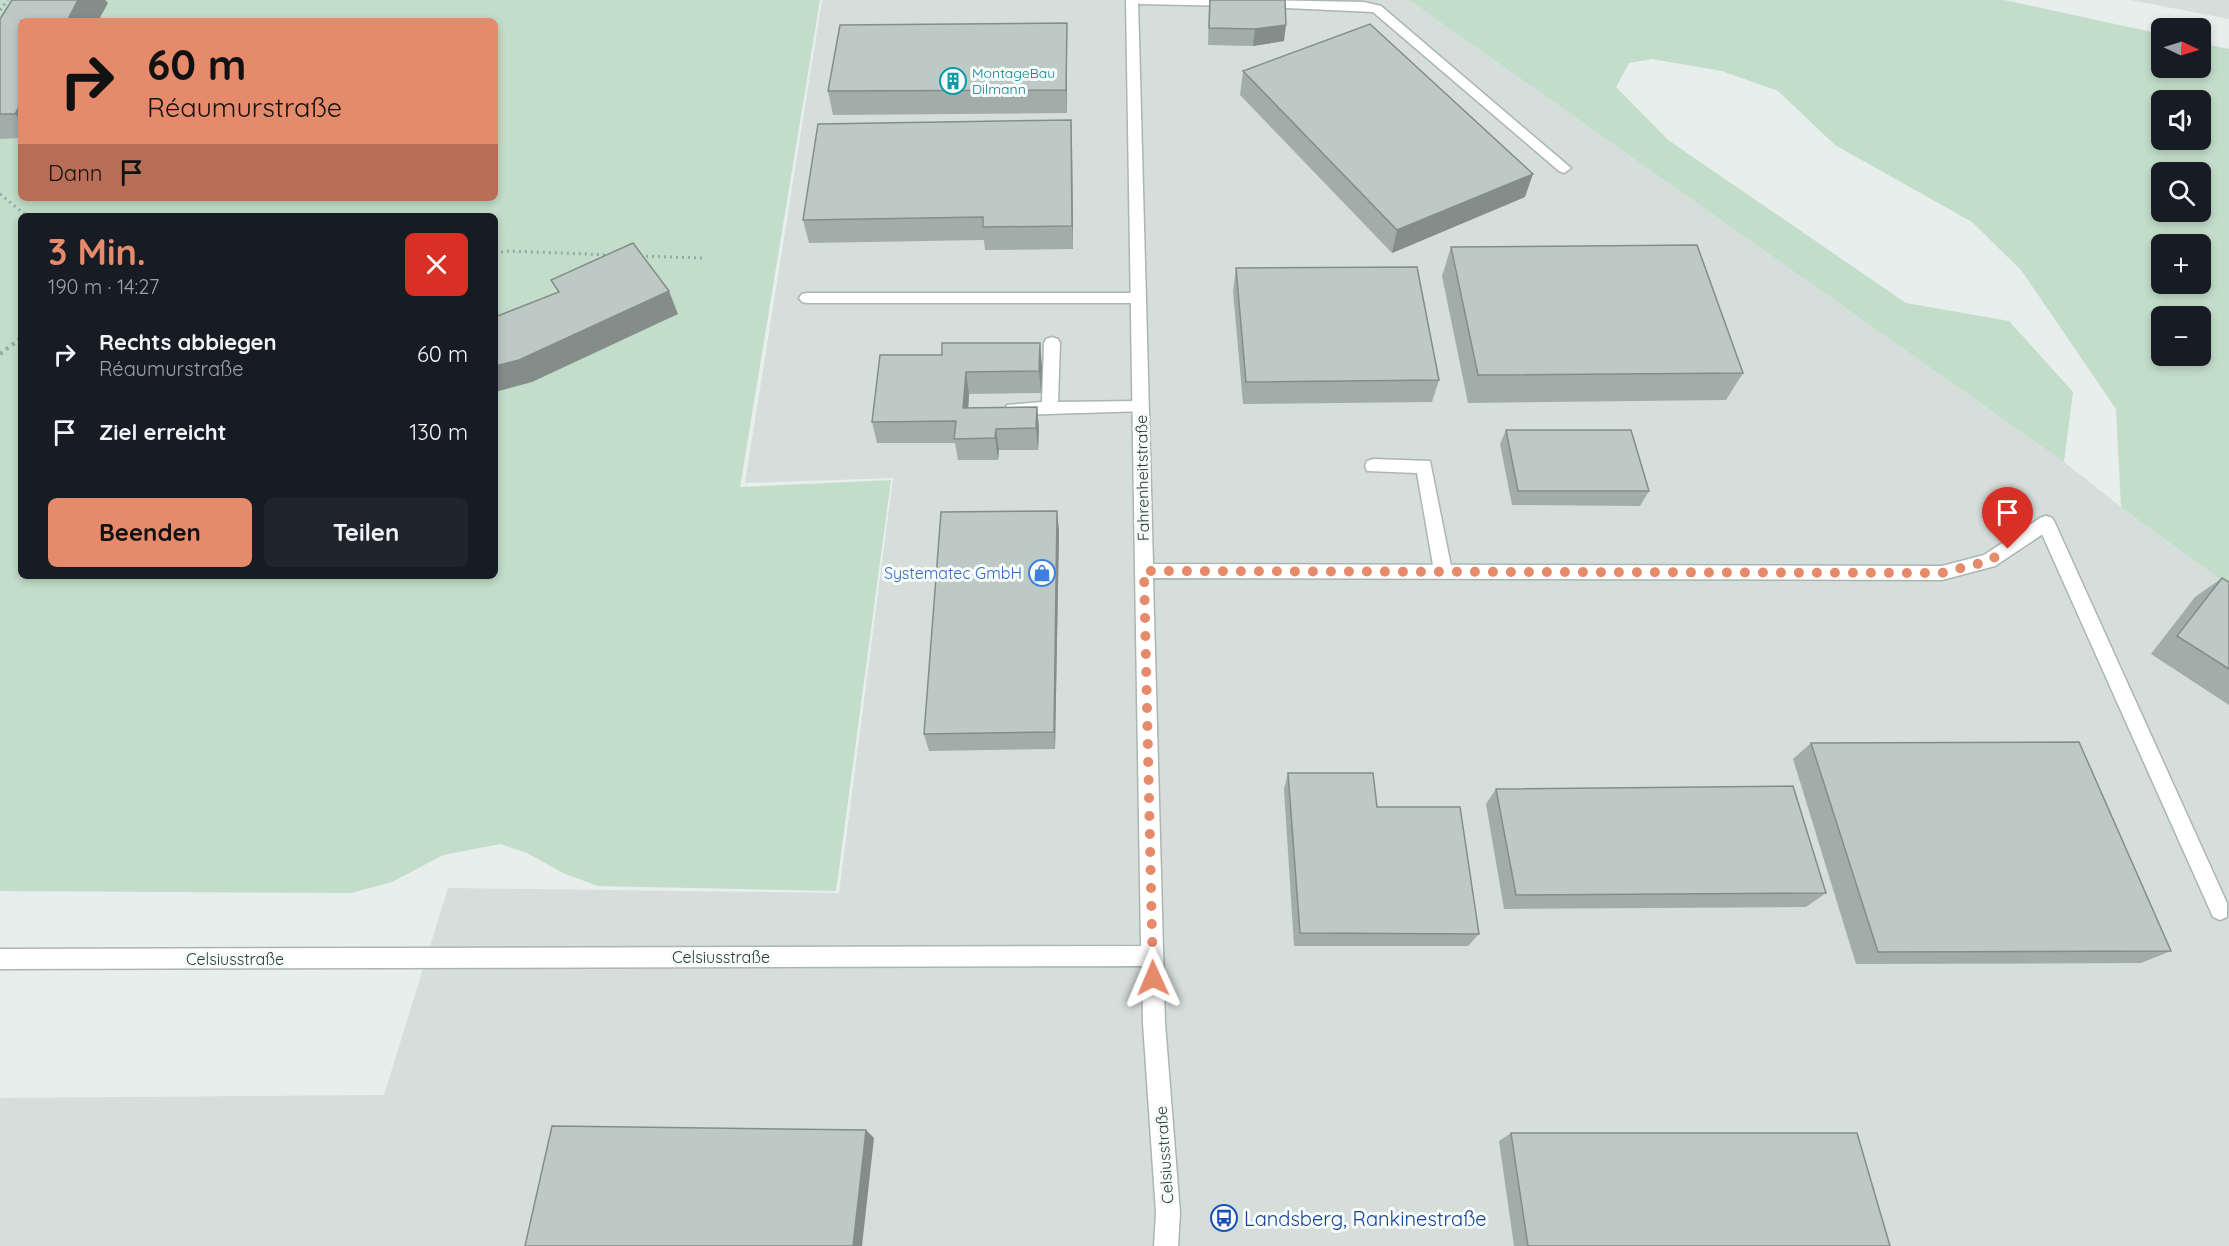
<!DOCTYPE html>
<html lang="de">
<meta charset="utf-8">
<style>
body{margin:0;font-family:Quicksand,sans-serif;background:#20242c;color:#f1f3f6;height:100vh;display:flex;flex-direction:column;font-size:22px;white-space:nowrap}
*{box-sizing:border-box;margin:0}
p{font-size:20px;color:#9ea1a6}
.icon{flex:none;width:33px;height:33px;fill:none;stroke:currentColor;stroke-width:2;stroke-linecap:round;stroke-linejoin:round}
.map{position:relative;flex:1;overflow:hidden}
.drawer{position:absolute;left:18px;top:213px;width:480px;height:366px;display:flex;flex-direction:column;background:#171b24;border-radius:9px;box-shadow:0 3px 9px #0003}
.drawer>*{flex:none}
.hud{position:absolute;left:18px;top:18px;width:480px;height:183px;border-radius:9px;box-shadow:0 3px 9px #0003;background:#e68a6c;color:#111;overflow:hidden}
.needle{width:39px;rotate:94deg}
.buttons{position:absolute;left:2151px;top:18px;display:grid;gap:12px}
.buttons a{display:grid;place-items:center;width:60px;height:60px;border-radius:9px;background:#171b24;box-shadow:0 3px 9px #0003;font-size:30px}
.pin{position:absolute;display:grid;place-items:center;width:51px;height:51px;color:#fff;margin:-62px -26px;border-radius:50% 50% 50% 0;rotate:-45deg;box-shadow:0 0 6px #0007}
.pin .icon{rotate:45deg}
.me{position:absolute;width:66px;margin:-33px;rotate:359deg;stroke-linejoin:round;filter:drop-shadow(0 0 4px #0008)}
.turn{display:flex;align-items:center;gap:21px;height:126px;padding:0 30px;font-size:27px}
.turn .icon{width:78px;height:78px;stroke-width:2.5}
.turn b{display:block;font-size:42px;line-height:51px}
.then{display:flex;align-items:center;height:57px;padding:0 30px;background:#0003;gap:12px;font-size:22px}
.round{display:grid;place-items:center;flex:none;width:63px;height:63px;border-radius:9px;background:#20242c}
.overview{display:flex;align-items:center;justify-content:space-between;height:102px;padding:0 30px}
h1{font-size:36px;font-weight:800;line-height:45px;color:#e68a6c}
.cta{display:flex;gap:12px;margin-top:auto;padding:12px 30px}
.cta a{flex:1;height:69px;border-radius:9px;background:#e68a6c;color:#111;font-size:24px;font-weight:800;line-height:69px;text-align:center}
.cta a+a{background:#20242c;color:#f1f3f6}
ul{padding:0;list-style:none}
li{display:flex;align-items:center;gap:18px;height:78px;padding:0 30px}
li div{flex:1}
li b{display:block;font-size:22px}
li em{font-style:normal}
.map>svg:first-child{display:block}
.built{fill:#d5deda}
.green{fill:#c2ddc9;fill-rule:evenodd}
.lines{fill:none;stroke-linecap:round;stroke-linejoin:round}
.service-casing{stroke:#aab6b2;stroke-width:3}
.minor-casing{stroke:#aab6b2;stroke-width:3}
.path-far1{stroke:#8aafa3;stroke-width:3;stroke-dasharray:2 4;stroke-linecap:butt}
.path{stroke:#8aafa3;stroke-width:4;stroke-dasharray:3 4.5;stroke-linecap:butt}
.service{fill:#fff;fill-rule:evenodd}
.minor{fill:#fff;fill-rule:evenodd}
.wall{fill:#a2ada9}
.shaded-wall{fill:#848d89}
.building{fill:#bcc9c4;stroke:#848d89;stroke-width:1.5}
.route{stroke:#e68a6c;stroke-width:10;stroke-dasharray:0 18}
.labels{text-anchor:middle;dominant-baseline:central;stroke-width:6;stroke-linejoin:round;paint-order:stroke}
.far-culture-label{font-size:14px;fill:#0d838f;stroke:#f7fbf9;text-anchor:start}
.street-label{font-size:16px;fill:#273f38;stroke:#f7fbf9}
.shop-label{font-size:16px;fill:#366cbe;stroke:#f7fbf9;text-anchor:end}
.near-transit-label{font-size:20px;fill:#164399;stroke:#f7fbf9;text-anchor:start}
</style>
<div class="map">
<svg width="2229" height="1246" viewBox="0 0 2229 1246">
<rect width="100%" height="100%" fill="#e7eeeb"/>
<g class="built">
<polygon points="822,0 1409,0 2064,462 2121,507 2229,586 2229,1246 0,1246 0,1098 384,1095 448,888 839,893 893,478 745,483"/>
<polygon points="2131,0 2229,0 2229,19"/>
</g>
<g class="green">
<path d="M0 0H820L740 487 891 480 836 891 598 886 563 873 527 853 500 844 443 855 392 882 351 893 0 891ZM21 21H495V198H21ZM21 216H495V576H21Z"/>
<path d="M1409 0H2004L2161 34 2162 68H2200L2201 43 2229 49V586L2121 507 2116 409 2021 270 1972 222 1835 145 1778 91 1722 71 1652 59 1629 63 1616 87 1668 140 1906 303 2009 321 2073 392 2064 462ZM2162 100H2200V140H2162ZM2162 172H2200V212H2162ZM2162 244H2200V284H2162ZM2162 316H2200V356H2162Z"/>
</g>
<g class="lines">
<defs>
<g id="service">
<polygon points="1134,0 1239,0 1240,2 1234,6 1140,4"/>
<polygon points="1259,0 1364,2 1381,6 1571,168 1564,173 1559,171 1373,12 1262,7 1256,3"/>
<polygon points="807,293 1138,293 1143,294 1146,298 1143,302 1138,303 807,303 802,302 799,298 802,294"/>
<polygon points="1052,337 1058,339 1060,343 1058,402 1140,401 1146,403 1148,407 1146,411 1013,415 1007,413 1005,409 1007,405 1042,402 1044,343 1046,339"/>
<polygon points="1373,459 1430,461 1452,571 1449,576 1443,578 1437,576 1434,571 1417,473 1367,471 1365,466 1367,461"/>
<polygon points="2046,516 2052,518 2055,523 2227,903 2227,917 2220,920 2213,917 2037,523 2040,518"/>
</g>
<polygon id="minor" points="1126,0 1138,0 1153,564 1942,566 1984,555 2040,518 2046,516 2052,518 2055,523 2052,528 1995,566 1942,580 1153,578 1165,1023 1180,1213 1178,1246 1154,1246 1156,1213 1143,1023 1142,966 0,969 0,949 1141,946"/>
</defs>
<use href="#service" class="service-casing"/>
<use href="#minor" class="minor-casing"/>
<g class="path-far1">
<polyline points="0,10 8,0"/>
<polyline points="0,194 27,216"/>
<polyline points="495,253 509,251 611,255"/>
<polyline points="640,256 703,258"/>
</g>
<polyline class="path" points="0,354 21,338"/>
<use href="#service" class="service"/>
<use href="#minor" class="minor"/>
</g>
<g class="wall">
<polygon points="12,0 105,0 108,3 98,21 21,21 21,138 0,139 0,19"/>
<polygon points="1209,0 1284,41 1253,46 1208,45"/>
<polygon points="1067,47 1067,113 833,115 828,91"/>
<polygon points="1243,71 1525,197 1392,253 1240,95"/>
<polygon points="1072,144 1073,249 985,250 984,240 809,243 803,220"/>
<polygon points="1451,247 1743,373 1726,400 1468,403 1442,276"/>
<polygon points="1236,268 1439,380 1432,402 1243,404 1233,291"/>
<polygon points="880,355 1042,366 1041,393 969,394 968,408 1037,407 1039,429 1038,450 999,450 998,460 958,460 955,443 877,443 872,422"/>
<polygon points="1506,430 1649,491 1640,506 1512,505 1500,444"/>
<polygon points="1057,511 1059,532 1055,749 929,751 924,734"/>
<polygon points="2222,578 2229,582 2229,705 2151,654 2195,597"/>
<polygon points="1811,743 2171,951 2141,963 1856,964 1793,759"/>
<polygon points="1288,773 1479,934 1468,946 1294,946 1284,789"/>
<polygon points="1496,789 1826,893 1806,907 1504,909 1486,804"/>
<polygon points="1511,1133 1890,1246 1514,1246 1499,1141"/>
</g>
<g class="shaded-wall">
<polygon points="78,0 105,0 108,3 98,21 67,21"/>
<polygon points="1067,23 1067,113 1066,90"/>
<polygon points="1286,25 1284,41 1253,46 1255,29"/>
<polygon points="21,103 21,121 15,114"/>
<polygon points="1071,120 1072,144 1073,249 1072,226"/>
<polygon points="1533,174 1525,197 1392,253 1397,230"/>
<polygon points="669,291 678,314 532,382 495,392 495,366"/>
<polygon points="1040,343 1042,366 1041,393 1039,371"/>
<polygon points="966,372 969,394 967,429 963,408"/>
<polygon points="1037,407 1039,429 1038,450 1036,428"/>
<polygon points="996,429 999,450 998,460 995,438"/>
<polygon points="1057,511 1059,532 1055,749 1054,732"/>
<polygon points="866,1130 874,1138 862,1246 853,1246"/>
</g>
<g class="building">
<polygon points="12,0 78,0 67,21 21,21 21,103 15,114 0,114 0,19"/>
<polygon points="1210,0 1285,0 1286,25 1255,29 1209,28"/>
<polygon points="1067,23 1066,90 828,91 840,25"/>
<polygon points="1370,24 1533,174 1397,230 1243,71"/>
<polygon points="1071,120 1072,226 983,227 983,217 803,220 818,124"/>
<polygon points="633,243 669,291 519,360 495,366 495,317 559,292 551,280"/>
<polygon points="1697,245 1743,373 1478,375 1451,247"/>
<polygon points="1417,267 1439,380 1246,382 1236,268"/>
<polygon points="942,343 1040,343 1039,371 966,372 963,408 1037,407 1036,428 996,429 995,438 954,439 956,421 872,422 880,355 942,355"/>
<polygon points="1506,430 1631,430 1649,491 1518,491"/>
<polygon points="1057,511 1054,732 924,734 941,512"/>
<polygon points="2222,578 2229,582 2229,669 2177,636"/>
<polygon points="2079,742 2171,951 1878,952 1811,743"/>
<polygon points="1288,773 1373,773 1377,807 1460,807 1479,934 1300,933"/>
<polygon points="1793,786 1826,893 1516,895 1496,789"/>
<polygon points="552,1126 866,1130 853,1246 525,1246"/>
<polygon points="1511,1133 1857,1133 1890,1246 1528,1246"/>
</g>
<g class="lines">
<polyline class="route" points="1153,978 1144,571 1942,573 1989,561 2008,549"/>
</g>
<defs>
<symbol id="building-ring" viewBox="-11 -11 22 22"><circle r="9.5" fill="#f7fbf9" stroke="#0f9aa8" stroke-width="1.5"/><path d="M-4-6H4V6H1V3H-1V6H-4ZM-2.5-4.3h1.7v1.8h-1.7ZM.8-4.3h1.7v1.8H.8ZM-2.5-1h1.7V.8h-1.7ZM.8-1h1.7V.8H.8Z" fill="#0f9aa8"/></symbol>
<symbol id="shop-ring" viewBox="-11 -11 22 22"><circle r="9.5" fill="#f7fbf9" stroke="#3f7fe0" stroke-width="1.5"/><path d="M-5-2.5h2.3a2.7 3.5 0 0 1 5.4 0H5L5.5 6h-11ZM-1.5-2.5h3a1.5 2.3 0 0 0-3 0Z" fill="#3f7fe0"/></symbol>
<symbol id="bus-ring" viewBox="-11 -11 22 22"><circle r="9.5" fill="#f7fbf9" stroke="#1a4fb4" stroke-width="1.5"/><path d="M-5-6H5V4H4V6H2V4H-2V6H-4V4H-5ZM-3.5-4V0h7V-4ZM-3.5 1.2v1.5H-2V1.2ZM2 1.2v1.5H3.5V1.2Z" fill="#1a4fb4"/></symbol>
</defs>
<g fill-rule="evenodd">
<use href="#building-ring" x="938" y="66" width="30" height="30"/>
<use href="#shop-ring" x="1027" y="558" width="30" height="30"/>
<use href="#bus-ring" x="1209" y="1203" width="30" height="30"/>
</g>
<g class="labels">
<g class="far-culture-label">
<text x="972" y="73">MontageBau<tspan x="972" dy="16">Dilmann</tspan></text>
</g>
<g class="street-label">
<text transform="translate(1142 478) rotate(-91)">Fahrenheitstraße</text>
<text x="721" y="957">Celsiusstraße</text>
<text x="235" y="959">Celsiusstraße</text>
<text transform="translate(1164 1155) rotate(-94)">Celsiusstraße</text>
</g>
<g class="shop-label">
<text x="1022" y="573">Systematec GmbH</text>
</g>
<g class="near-transit-label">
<text x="1244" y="1218">Landsberg, Rankinestraße</text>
</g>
</g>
</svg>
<div class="buttons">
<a><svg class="needle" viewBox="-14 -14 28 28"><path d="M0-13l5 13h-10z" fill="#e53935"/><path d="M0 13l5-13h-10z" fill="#9ea1a6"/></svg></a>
<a><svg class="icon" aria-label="sound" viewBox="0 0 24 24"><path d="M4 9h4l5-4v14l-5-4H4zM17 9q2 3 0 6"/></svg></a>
<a><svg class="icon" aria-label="search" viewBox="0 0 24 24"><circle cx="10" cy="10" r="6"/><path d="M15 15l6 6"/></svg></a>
<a>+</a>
<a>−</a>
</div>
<div class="pin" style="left:2008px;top:549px;background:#d93025"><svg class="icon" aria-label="arrive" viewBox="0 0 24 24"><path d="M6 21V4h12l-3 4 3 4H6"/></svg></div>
<svg class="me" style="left:1153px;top:978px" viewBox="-20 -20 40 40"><path d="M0-17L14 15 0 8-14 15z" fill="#e68a6c" stroke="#fff" stroke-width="4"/></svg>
<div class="hud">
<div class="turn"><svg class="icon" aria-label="right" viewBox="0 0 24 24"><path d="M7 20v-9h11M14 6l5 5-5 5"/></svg><div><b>60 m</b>Réaumurstraße</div></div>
<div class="then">Dann<svg class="icon" aria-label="arrive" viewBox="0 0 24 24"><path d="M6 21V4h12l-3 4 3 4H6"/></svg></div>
</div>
<section class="drawer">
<div class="overview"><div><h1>3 Min.</h1><p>190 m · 14:27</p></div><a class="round" style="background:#d93025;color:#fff"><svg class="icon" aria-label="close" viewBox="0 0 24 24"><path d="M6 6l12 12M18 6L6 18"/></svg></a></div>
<ul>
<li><svg class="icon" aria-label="right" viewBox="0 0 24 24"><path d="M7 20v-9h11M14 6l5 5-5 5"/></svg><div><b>Rechts abbiegen</b><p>Réaumurstraße</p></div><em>60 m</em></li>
<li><svg class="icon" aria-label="arrive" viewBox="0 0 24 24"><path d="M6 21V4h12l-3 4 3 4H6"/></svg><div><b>Ziel erreicht</b></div><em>130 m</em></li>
</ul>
<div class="cta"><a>Beenden</a><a>Teilen</a></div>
</section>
</div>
